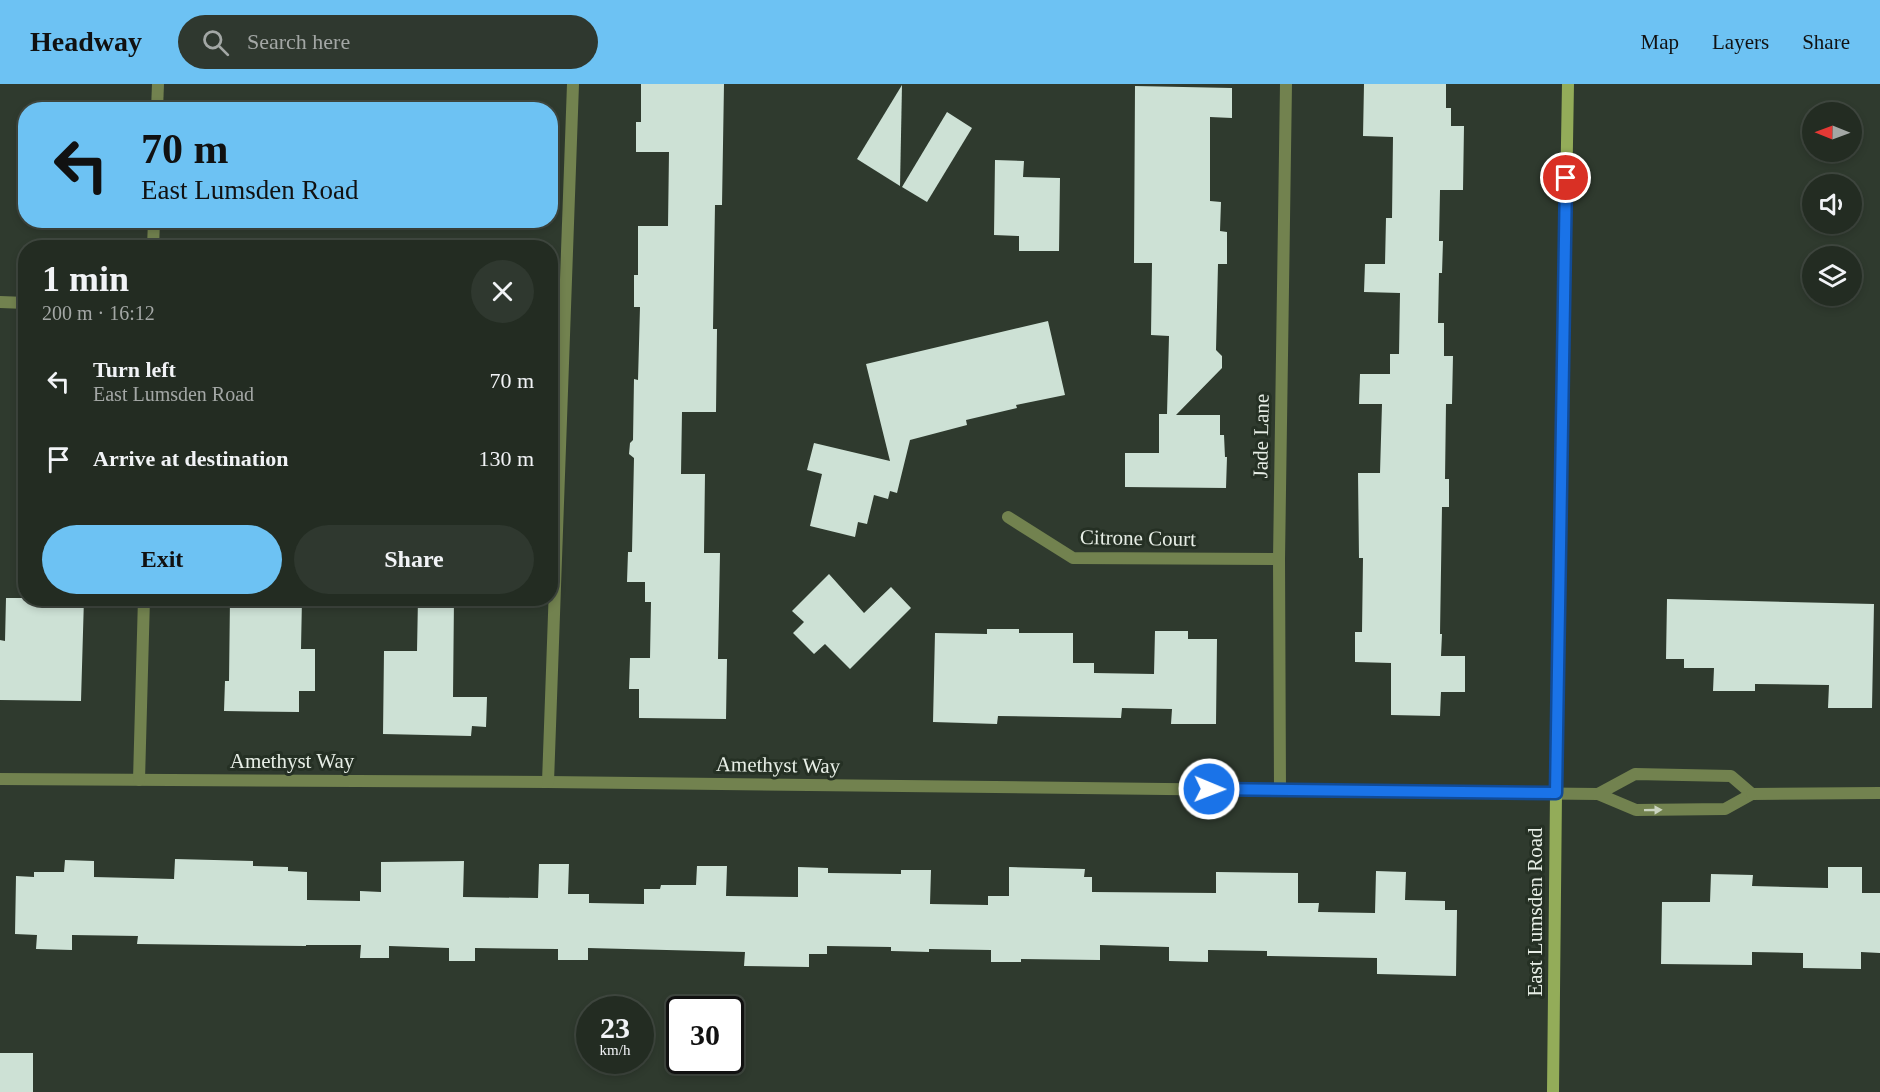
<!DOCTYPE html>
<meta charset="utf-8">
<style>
body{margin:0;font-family:Georgia,serif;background:#2f382f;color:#f1f3f6;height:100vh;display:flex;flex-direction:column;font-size:22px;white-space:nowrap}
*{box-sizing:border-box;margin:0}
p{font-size:20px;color:#a3a7a5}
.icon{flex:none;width:33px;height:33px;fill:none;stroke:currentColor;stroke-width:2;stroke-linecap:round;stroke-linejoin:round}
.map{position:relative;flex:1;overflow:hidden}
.panel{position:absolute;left:18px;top:156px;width:540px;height:366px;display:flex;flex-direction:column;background:#232c22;border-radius:24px;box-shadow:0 3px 9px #0003,0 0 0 2px #404840}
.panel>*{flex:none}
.banner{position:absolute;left:18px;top:18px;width:540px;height:126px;border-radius:24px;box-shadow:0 3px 9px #0003,0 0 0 2px #404840;background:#6dc2f3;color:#111;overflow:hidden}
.needle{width:39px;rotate:271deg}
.fabs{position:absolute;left:1802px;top:18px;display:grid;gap:12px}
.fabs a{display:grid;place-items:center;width:60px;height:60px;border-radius:50%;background:#232c22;box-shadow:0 3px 9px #0003,0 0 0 2px #404840;font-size:30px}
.speed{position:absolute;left:576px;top:912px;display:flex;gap:12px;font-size:30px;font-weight:700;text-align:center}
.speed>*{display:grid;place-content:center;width:78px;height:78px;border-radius:50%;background:#232c22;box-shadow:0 3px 9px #0003,0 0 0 2px #404840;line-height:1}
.speed small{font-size:15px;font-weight:400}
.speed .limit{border:3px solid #111;border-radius:9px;background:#fff;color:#111}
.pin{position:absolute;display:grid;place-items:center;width:51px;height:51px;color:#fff;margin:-26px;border:3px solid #fff;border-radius:50%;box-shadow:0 2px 6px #0007}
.me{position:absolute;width:66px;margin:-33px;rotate:91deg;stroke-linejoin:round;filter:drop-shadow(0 0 4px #0008)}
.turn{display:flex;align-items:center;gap:21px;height:126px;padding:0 24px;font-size:27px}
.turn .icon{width:78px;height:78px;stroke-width:2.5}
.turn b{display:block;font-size:42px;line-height:51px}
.round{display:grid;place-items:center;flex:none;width:63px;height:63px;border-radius:32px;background:#2f382f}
.summary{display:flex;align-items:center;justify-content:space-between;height:102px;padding:0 24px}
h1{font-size:36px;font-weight:700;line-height:45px}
.primary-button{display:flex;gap:12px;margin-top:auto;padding:12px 24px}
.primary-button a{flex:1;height:69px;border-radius:36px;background:#6dc2f3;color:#111;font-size:24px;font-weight:700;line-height:69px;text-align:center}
.primary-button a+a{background:#2f382f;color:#f1f3f6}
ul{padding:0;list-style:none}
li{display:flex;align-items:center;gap:18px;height:78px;padding:0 24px}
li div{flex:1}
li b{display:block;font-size:22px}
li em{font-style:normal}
header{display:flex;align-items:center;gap:36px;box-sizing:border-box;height:84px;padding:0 30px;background:#6dc2f3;color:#111}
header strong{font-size:28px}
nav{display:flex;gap:33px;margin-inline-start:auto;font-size:21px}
.search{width:420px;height:54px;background:#2f382f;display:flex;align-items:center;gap:15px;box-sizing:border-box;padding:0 21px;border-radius:33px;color:#a3a7a5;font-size:22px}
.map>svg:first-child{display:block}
.building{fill:#cde1d5}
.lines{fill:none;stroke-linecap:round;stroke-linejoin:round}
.street{stroke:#72824f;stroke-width:12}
.secondary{stroke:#93ac59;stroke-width:12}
.oneway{fill:#cad3c0}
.route-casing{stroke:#114b97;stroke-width:15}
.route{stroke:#1a73e8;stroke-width:10}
.labels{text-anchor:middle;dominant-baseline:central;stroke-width:6;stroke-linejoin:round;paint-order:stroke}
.street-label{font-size:21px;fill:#e7eee6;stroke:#253024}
</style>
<header>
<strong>Headway</strong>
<div class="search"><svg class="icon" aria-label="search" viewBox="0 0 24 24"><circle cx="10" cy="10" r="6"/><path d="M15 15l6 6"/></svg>Search here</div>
<nav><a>Map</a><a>Layers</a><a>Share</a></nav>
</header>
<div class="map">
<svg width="1880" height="1008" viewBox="0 0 1880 1008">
<rect width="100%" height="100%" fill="#2f3a2e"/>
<g class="building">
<polygon points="641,0 724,0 722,121 715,121 713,245 717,245 716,328 682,328 681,390 705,390 704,469 720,469 718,575 727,575 726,635 639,634 639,605 629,605 630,574 650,574 651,518 645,518 645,498 627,498 628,468 632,468 634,374 629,370 630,359 633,356 634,295 638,296 640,223 634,223 634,191 638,191 638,142 668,142 669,68 636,68 636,38 641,38"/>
<polygon points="1364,0 1446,0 1446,24 1451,24 1451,42 1464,42 1463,106 1440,106 1439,157 1443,157 1442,189 1439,189 1438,239 1444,239 1444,272 1453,272 1452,320 1446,320 1445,395 1449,395 1449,423 1442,423 1440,550 1442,550 1441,572 1465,572 1465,608 1441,608 1440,632 1391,631 1391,579 1355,578 1355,548 1362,548 1363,474 1359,474 1358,389 1380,389 1382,320 1359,320 1360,290 1390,290 1390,270 1399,270 1400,209 1364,208 1365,180 1385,180 1386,134 1392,134 1393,53 1363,52"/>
<polygon points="902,1 900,102 857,75"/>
<polygon points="1135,2 1232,4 1232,34 1210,33 1210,117 1221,118 1220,147 1227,148 1227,180 1218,180 1216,266 1222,272 1222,284 1176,331 1220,331 1220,351 1224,351 1225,373 1227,373 1226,404 1125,403 1125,369 1159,369 1159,330 1167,330 1169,252 1151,251 1152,179 1134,179"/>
<polygon points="947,28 972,44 927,118 902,103"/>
<polygon points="995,76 1024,77 1023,93 1060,94 1059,167 1019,167 1019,152 994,151"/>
<polygon points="1048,237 1065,311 1016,321 1017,324 966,336 967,341 910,356 897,409 890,407 888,415 874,411 867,440 858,438 855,453 810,442 822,390 807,386 814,359 890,377 866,280"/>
<polygon points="829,490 864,529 891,503 911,524 850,585 825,560 814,570 793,549 804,538 792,527"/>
<polygon points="6,514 84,514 81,617 0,616 0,556 5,557"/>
<polygon points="230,514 302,514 301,565 315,565 315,607 299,607 299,628 224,627 225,597 229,597"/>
<polygon points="418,514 454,514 453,613 487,613 486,643 472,642 471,652 383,650 384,567 417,567"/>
<polygon points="1667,515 1874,520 1872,624 1828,624 1829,601 1755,600 1755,607 1713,607 1714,584 1684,584 1684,575 1666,575"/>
<polygon points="987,545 1019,545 1019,549 1073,549 1073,579 1094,579 1094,589 1154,590 1155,547 1188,547 1188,555 1217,555 1216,640 1171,640 1172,625 1122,624 1121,634 998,632 997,640 933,638 935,549 987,550"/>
<polygon points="175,775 253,777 253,782 288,783 288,787 307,788 307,816 360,817 360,807 381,808 381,778 464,777 463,813 538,814 539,780 569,780 568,810 589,810 589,819 644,820 644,805 660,805 661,801 696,801 697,782 727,782 726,812 798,813 798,783 828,784 828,789 901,790 901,786 931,786 930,820 988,821 988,812 1009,812 1009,783 1085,785 1084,793 1092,793 1092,808 1216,809 1216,788 1298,789 1298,819 1319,819 1318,828 1375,829 1376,787 1406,788 1405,816 1445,817 1445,826 1457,826 1456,892 1377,890 1377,874 1267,872 1267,867 1208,866 1208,878 1169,877 1169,863 1100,861 1100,876 1021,875 1021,878 991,878 991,866 929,865 929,868 891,867 891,863 827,862 827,870 809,870 809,883 744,882 745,868 588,864 588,876 558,876 558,865 475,864 475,877 449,877 449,864 389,862 389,874 360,874 361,861 306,861 306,862 137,860 138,852 72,851 72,866 36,865 37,851 15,850 16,792 34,793 34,788 64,788 65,776 94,777 94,793 174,795"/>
<polygon points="1828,783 1862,783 1862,809 1880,809 1880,869 1861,868 1861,885 1803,884 1803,869 1752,868 1752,881 1661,880 1662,818 1710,818 1711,790 1753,791 1752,802 1828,804"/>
<rect x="0" y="969" width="33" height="39"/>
</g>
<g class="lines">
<g class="street">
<polyline points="157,26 158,0"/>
<polyline points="153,164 154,136"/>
<polyline points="0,218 26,219"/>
<polyline points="1008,433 1073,474 1279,475"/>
<polyline points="0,695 548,698 1598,710 1636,726 1725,725 1752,710 1731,692 1635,690 1598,710"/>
<polyline points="139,696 144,514"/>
<polyline points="548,698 573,0"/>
<polyline points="1280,705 1279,475 1286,0"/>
<polyline points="1752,710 1880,709"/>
</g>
<polyline class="secondary" points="1553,1008 1556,709 1568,0"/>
</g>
<defs><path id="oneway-solid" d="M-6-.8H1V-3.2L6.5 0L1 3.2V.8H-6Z" transform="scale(1.5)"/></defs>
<use class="oneway" href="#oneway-solid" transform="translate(1653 726) rotate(-1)"/>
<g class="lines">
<defs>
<polyline id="route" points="1209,705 1556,709 1566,94"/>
</defs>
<use href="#route" class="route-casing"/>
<use href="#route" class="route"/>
</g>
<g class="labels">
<g class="street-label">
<text transform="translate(1261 352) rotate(-89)">Jade Lane</text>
<text transform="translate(1138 454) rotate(1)">Citrone Court</text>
<text x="292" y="677">Amethyst Way</text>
<text transform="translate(778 681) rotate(1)">Amethyst Way</text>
<text transform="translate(1535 828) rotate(-90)">East Lumsden Road</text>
</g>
</g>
</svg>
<div class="fabs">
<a><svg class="needle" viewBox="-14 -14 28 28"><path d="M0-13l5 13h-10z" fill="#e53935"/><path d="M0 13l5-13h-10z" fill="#a3a7a5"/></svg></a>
<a><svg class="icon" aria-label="sound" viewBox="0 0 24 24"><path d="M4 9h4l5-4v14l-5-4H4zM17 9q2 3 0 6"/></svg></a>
<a><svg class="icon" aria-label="layers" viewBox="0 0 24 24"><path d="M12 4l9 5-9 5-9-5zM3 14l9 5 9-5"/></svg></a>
</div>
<div class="speed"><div>23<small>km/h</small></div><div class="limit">30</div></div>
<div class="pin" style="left:1566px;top:94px;background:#d93025"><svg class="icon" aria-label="arrive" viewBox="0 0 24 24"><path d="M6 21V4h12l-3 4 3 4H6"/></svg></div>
<svg class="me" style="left:1209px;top:705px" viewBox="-20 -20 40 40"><circle r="17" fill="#1a73e8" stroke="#fff" stroke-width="3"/><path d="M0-11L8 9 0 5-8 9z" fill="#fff"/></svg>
<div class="banner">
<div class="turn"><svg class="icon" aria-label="left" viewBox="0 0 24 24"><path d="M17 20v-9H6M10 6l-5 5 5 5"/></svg><div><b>70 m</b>East Lumsden Road</div></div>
</div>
<section class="panel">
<div class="summary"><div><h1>1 min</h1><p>200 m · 16:12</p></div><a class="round"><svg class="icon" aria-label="close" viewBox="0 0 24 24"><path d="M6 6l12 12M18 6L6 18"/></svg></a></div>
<ul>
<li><svg class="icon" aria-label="left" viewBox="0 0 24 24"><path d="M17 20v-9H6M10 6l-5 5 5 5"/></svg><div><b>Turn left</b><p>East Lumsden Road</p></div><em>70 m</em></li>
<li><svg class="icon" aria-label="arrive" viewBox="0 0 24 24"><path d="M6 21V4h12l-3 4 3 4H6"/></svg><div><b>Arrive at destination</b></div><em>130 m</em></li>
</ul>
<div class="primary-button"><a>Exit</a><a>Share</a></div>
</section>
</div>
